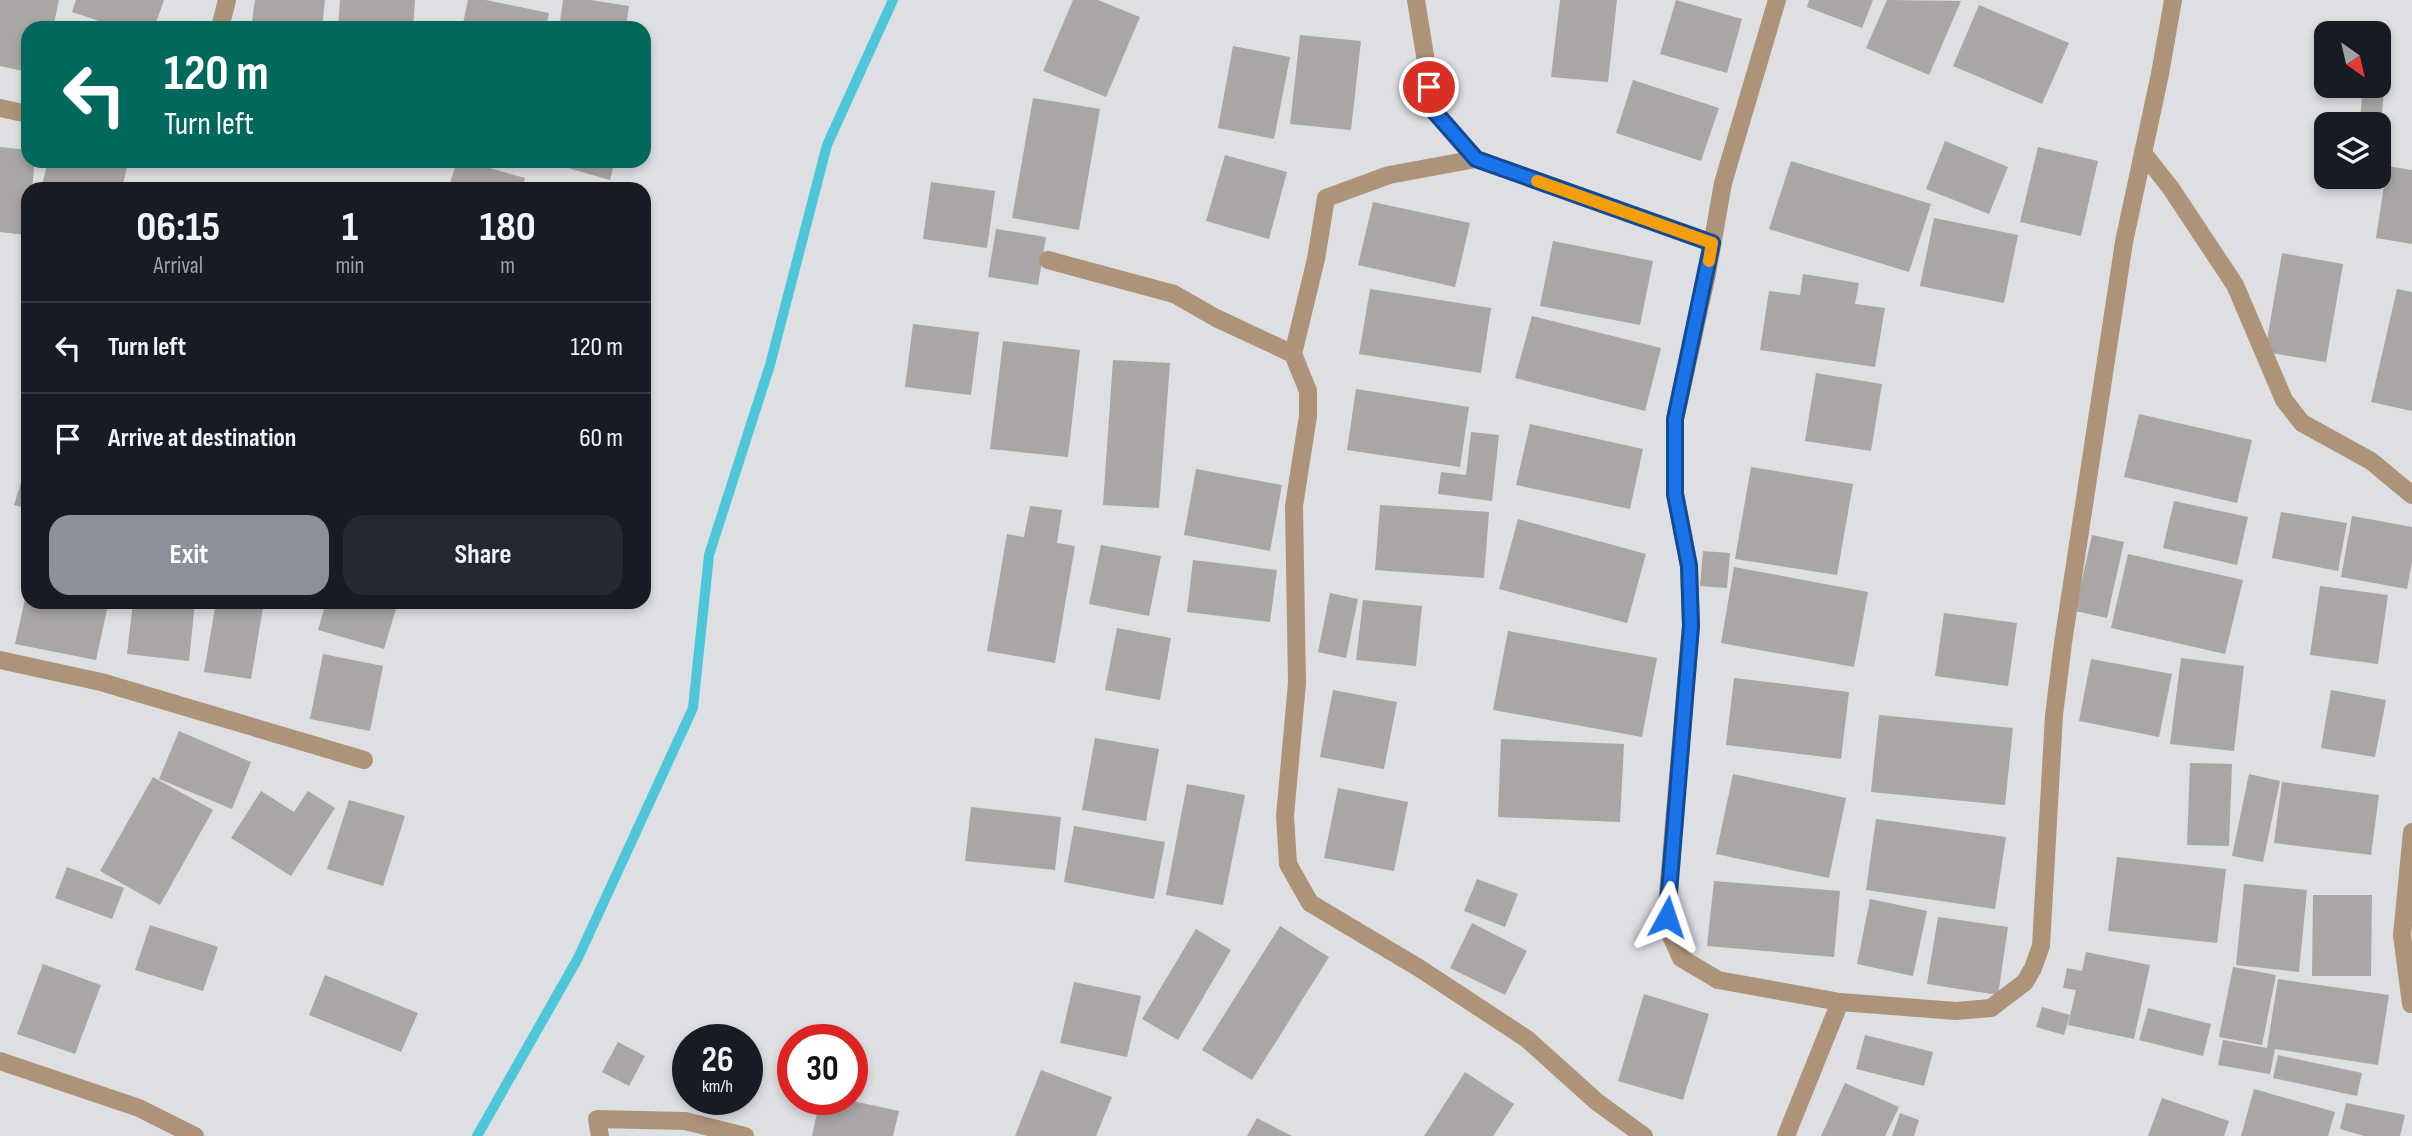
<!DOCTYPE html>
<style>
body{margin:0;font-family:"Sofia Sans Condensed",sans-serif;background:#242831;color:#f1f3f6;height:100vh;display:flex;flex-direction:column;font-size:26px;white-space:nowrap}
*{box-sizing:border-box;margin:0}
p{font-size:23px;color:#9ea1a6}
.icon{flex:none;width:38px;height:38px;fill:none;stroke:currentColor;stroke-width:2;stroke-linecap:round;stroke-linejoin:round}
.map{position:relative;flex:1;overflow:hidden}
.drawer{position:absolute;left:21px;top:182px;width:630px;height:427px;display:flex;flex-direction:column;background:#171b24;border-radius:21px;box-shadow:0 4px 10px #0003}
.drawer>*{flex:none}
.guide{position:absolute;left:21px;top:21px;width:630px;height:147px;border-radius:21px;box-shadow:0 4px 10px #0003;background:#00695c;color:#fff;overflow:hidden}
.needle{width:46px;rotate:146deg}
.fabs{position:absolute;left:2314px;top:21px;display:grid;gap:14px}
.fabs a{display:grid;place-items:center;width:77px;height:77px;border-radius:14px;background:#171b24;box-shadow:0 4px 10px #0003;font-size:35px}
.speed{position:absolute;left:672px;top:1024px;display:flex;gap:14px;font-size:35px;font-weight:700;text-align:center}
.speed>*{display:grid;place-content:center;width:91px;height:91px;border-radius:50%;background:#171b24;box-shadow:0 4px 10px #0003;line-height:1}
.speed small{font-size:18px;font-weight:400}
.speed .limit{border:10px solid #d22;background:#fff;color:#111}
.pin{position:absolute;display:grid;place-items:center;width:60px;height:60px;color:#fff;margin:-30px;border:4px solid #fff;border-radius:50%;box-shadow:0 2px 7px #0007}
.me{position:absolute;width:77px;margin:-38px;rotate:5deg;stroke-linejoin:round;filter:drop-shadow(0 0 5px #0008)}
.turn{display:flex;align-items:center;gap:24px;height:147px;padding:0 28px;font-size:32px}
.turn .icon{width:91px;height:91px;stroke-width:2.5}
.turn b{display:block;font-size:49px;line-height:60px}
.eta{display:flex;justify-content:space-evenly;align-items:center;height:119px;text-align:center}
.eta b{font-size:42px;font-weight:700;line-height:49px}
.action{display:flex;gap:14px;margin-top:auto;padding:14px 28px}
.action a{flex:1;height:80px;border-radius:21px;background:#8c9099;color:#fff;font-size:28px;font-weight:700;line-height:80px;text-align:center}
.action a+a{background:#242831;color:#f1f3f6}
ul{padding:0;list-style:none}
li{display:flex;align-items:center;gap:21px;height:91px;padding:0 28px;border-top:2px solid #363941}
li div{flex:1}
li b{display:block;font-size:26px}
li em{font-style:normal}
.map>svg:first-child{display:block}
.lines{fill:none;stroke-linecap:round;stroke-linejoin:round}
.stream{stroke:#4cc6d8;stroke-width:10}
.building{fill:#a9a6a5}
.minor{stroke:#ad9478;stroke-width:18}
.route-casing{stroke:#114b97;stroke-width:18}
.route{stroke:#1a73e8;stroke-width:12}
.slow{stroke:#f59e0b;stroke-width:12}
</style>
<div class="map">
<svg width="2412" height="1136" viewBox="0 0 2412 1136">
<rect width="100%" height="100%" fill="#dedfe2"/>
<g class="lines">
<polyline class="stream" points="477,1136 578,958 693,708 709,555 770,365 827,145 893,0"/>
</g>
<g class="building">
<polygon points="0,0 59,0 53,28 28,28 28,72 0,66"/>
<polygon points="76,0 164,0 154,28 120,28 72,12"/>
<polygon points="255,0 325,0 322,28 251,28"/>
<polygon points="340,0 415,0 413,28 338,28"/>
<polygon points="468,0 486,0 549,13 546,28 462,28"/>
<polygon points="563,0 590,0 629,6 626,28 559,28"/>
<polygon points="1073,0 1098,0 1140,17 1106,97 1043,71"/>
<polygon points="1560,0 1617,0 1608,82 1551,77"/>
<polygon points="1676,0 1742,19 1727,73 1660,54"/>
<polygon points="1809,0 1873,0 1862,28 1807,7"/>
<polygon points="1887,0 1961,1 1929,75 1866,48"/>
<polygon points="1979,5 2069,43 2042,104 1953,66"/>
<polygon points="1300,35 1361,41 1351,130 1290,124"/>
<polygon points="1233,46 1290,57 1274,139 1218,128"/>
<polygon points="2378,75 2386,76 2381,121 2360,119 2363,86 2378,86"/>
<polygon points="1633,80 1719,108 1701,161 1616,133"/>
<polygon points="1033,98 1100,109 1079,230 1012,218"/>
<polygon points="1945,141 2008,167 1989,214 1926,189"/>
<polygon points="0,147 28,150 28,161 35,161 32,189 28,189 26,235 0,232"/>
<polygon points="2038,147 2098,161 2081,236 2020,222"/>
<polygon points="1225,155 1287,172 1269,239 1206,221"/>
<polygon points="48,161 124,161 128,162 122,189 41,189"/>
<polygon points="457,161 464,161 525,178 522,189 448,189"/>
<polygon points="543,161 615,161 610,180"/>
<polygon points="1791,161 1931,204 1909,272 1769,229"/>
<polygon points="2387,166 2412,170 2412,244 2376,238"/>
<polygon points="931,182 995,191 987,248 923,239"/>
<polygon points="1373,202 1470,223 1455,287 1358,265"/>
<polygon points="1934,218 2018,235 2004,303 1920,286"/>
<polygon points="996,229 1046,237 1038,285 988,277"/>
<polygon points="1553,241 1653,261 1640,325 1540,306"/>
<polygon points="2282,253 2343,264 2326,362 2265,352"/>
<polygon points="1803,274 1859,283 1855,304 1885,308 1875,367 1760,350 1769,291 1800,295"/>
<polygon points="1370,289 1491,308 1481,373 1359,354"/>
<polygon points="2397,289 2412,292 2412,411 2371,402"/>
<polygon points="1532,316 1661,348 1645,411 1515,378"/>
<polygon points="913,324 979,332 971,395 905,387"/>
<polygon points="1003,341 1080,350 1068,457 990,449"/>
<polygon points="1113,360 1170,363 1159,508 1103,505"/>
<polygon points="1816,373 1882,384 1871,451 1805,441"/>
<polygon points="1356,389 1469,407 1460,467 1347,450"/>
<polygon points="2139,414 2252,440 2237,503 2124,477"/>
<polygon points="1530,424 1643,449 1630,509 1516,485"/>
<polygon points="1471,432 1499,435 1492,501 1438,494 1441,472 1466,475"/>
<polygon points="1751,467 1853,484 1837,575 1735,559"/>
<polygon points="1196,469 1282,485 1270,551 1184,535"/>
<polygon points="22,479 28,481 28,509 14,505"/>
<polygon points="2174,501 2248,517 2237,565 2163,548"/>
<polygon points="1380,505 1489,512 1484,578 1375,570"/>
<polygon points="1030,506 1062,510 1057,543 1075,546 1055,663 987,651 1007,534 1024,537"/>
<polygon points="2281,512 2347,523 2338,571 2272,558"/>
<polygon points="2352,516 2412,527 2412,562 2407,589 2341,577"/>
<polygon points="1518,519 1646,554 1627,623 1499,589"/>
<polygon points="2092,535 2124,542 2107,618 2075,611"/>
<polygon points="1101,545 1161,556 1149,616 1089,604"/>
<polygon points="1703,551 1730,553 1727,588 1700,586"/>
<polygon points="2128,554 2243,580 2225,654 2111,628"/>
<polygon points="1193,560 1277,570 1270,622 1187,612"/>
<polygon points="1734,567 1868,592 1854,667 1721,643"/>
<polygon points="2320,586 2388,595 2378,664 2310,655"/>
<polygon points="27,590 28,602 93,602 108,605 96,660 15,644"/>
<polygon points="1330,593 1358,599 1346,658 1318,652"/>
<polygon points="1363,600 1422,606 1416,666 1356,660"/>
<polygon points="133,602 195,602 189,661 127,654"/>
<polygon points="216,602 264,602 251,679 204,672"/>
<polygon points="326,602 398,602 384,649 318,630"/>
<polygon points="1944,613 2017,623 2008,686 1935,676"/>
<polygon points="1117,628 1171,638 1160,700 1105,690"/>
<polygon points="1508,631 1657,658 1642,737 1493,710"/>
<polygon points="323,654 383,666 370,731 310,719"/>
<polygon points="2181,658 2244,666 2234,751 2170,744"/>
<polygon points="2091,659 2172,674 2159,737 2079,721"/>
<polygon points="1734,678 1849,692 1841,759 1726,745"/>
<polygon points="1333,690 1397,702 1384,769 1320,757"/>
<polygon points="2331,690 2386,700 2375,757 2321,748"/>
<polygon points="1879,715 2013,728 2005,805 1871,792"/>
<polygon points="179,731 251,762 232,809 159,779"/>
<polygon points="1095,738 1159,749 1146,821 1082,810"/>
<polygon points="1501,739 1624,744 1620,822 1498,817"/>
<polygon points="2190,763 2232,764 2229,846 2187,845"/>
<polygon points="1733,774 1846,798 1829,878 1716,854"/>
<polygon points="2249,774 2280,781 2263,862 2232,856"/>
<polygon points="153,777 213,810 160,905 100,871"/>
<polygon points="2282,782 2379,795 2371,855 2274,843"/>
<polygon points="1187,784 1245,795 1223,905 1166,895"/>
<polygon points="1338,788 1408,802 1394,871 1324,858"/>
<polygon points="261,791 294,812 308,791 335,808 291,876 231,838"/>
<polygon points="349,800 405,816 383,886 327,869"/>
<polygon points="971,807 1061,817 1055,870 965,861"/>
<polygon points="1876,819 2006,837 1995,909 1866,890"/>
<polygon points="1074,826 1165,842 1154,899 1064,882"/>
<polygon points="2117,857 2226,869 2217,943 2108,931"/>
<polygon points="67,867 124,888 112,919 55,898"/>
<polygon points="1477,879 1518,894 1505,927 1464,911"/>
<polygon points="1714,881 1840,891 1834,957 1707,946"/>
<polygon points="2244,884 2307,890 2299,972 2236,965"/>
<polygon points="2313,895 2372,895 2371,976 2312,976"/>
<polygon points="1870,899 1927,911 1913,976 1857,964"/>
<polygon points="1938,917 2008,927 1998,995 1927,984"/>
<polygon points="1472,923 1527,951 1505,995 1450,968"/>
<polygon points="150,925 218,947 203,991 135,970"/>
<polygon points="1280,926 1329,957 1252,1080 1202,1050"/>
<polygon points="1196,929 1231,950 1178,1040 1142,1019"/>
<polygon points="2086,952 2150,965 2134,1039 2068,1025 2076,990 2063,988 2067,968 2082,971"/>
<polygon points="43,964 101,985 75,1054 17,1034"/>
<polygon points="2233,967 2276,975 2262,1045 2219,1037"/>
<polygon points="325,975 418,1013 401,1052 309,1015"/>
<polygon points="2278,979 2389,995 2378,1065 2275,1049 2270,1074 2218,1065 2223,1040 2267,1048"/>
<polygon points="1074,982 1141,996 1127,1057 1060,1043"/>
<polygon points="1644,994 1709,1014 1683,1100 1618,1081"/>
<polygon points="2042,1007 2070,1015 2064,1035 2036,1027"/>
<polygon points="2148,1008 2211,1024 2203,1056 2139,1040"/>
<polygon points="1865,1035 1933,1052 1924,1086 1856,1069"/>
<polygon points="618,1042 645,1056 629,1086 602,1072"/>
<polygon points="2278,1055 2362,1073 2357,1096 2273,1078"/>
<polygon points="1041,1070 1112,1097 1096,1136 1015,1136"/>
<polygon points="1465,1072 1514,1104 1493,1136 1424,1136"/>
<polygon points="1845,1083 1899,1107 1885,1136 1821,1136"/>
<polygon points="2254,1089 2335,1112 2328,1136 2241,1136"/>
<polygon points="2162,1098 2229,1121 2224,1136 2148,1136"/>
<polygon points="820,1099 844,1099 899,1111 893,1136 812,1136"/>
<polygon points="2346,1103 2405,1115 2400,1136 2364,1136 2340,1129"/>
<polygon points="1900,1113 1919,1120 1914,1136 1892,1136"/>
<polygon points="1257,1118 1292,1136 1247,1136"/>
</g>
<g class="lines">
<g class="minor">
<polyline points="1416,0 1434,111 1476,159 1712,243"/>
<polyline points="1777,0 1723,183 1707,274 1675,419 1675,494 1689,566 1691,626 1666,917 1672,938 1681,958 1718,980 1840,1002 1956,1011 1991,1008 2025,982 2033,968 2041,946 2054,715 2063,643 2124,242 2160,74 2173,0"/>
<polyline points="220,28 227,0"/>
<polyline points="0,108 28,114"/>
<polyline points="2143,153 2170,187 2235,285 2284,400 2302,423 2371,461 2412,495"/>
<polyline points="1048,260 1174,294 1216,318 1293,354 1308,391 1308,416 1294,506 1297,683 1285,816 1288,864 1310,903 1419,968 1527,1039 1597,1102 1644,1136"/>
<polyline points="1293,354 1316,259 1326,198 1389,175 1476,159"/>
<polyline points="0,660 101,682 364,760"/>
<polyline points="2411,1004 2402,935 2412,832"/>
<polyline points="0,1061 139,1108 195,1136"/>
<polyline points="600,1136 597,1119 685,1121 745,1136"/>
<polyline points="1786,1136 1840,1002"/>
</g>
</g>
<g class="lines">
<defs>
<polyline id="route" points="1429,87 1434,111 1476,159 1712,243 1675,419 1675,494 1689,566 1691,626 1667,917"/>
</defs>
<use href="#route" class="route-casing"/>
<use href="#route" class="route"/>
<polyline class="slow" points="1537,181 1712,243 1709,261"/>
</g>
</svg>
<div class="fabs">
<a><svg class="needle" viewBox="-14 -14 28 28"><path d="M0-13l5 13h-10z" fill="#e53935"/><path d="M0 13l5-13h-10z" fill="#9ea1a6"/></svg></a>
<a><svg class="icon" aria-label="layers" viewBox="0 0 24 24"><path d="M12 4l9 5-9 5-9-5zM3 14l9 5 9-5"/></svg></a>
</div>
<div class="speed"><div>26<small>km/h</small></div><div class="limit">30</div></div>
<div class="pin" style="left:1429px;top:87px;background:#d93025"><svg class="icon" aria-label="arrive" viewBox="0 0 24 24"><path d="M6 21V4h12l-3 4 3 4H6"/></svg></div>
<svg class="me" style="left:1667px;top:917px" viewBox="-20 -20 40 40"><path d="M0-17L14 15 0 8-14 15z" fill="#1a73e8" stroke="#fff" stroke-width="4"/></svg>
<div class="guide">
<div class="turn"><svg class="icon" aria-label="left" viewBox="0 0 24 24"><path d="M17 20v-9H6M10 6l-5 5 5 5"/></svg><div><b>120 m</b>Turn left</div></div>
</div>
<section class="drawer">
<div class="eta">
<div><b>06:15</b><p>Arrival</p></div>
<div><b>1</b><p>min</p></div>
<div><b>180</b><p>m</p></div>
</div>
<ul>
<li><svg class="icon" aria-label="left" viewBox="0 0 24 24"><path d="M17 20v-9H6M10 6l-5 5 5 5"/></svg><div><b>Turn left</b></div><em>120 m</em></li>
<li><svg class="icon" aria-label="arrive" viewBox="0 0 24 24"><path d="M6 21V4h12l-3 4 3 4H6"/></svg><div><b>Arrive at destination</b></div><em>60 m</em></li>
</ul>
<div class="action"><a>Exit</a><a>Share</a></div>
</section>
</div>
